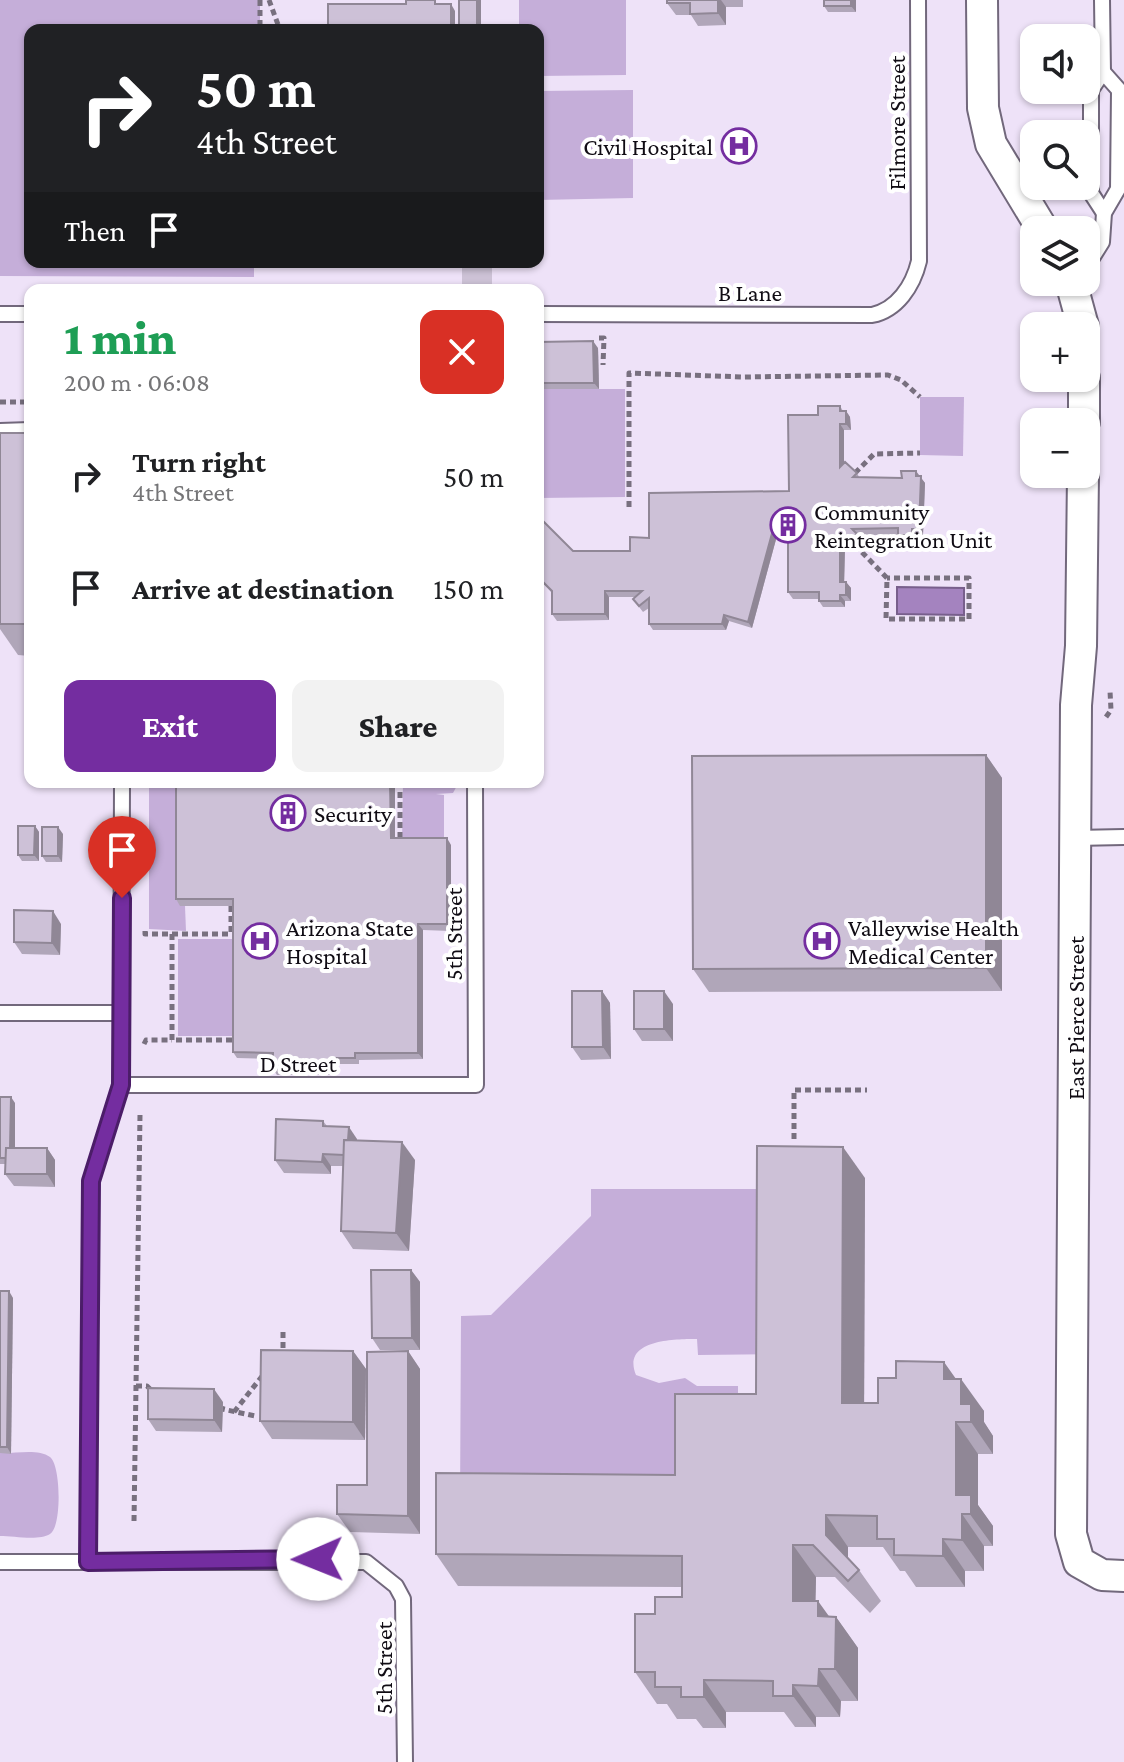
<!DOCTYPE html>
<meta charset="utf-8">
<style>
body{margin:0;font-family:"Crimson Pro",serif;background:#f2f2f2;color:#202124;height:100vh;display:flex;flex-direction:column;font-size:30px;white-space:nowrap}
*{box-sizing:border-box;margin:0}
p{font-size:26px;color:#757577}
.icon{flex:none;width:44px;height:44px;fill:none;stroke:currentColor;stroke-width:2;stroke-linecap:round;stroke-linejoin:round}
.map{position:relative;flex:1;overflow:hidden}
.details{position:absolute;left:24px;top:284px;width:520px;height:504px;display:flex;flex-direction:column;background:#fff;border-radius:16px;box-shadow:0 2px 6px #0004}
.details>*{flex:none}
.guide{position:absolute;left:24px;top:24px;width:520px;height:244px;border-radius:16px;box-shadow:0 2px 6px #0004;background:#202124;color:#fff;overflow:hidden}
.buttons{position:absolute;left:1020px;top:24px;display:grid;gap:16px}
.buttons a{display:grid;place-items:center;width:80px;height:80px;border-radius:16px;background:#fff;box-shadow:0 2px 6px #0004;font-size:40px}
.pin{position:absolute;display:grid;place-items:center;width:68px;height:68px;color:#fff;margin:-82px -34px;border-radius:50% 50% 50% 0;rotate:-45deg;box-shadow:0 0 8px #0007}
.pin .icon{rotate:45deg}
.me{position:absolute;width:88px;margin:-44px;rotate:269deg;stroke-linejoin:round;filter:drop-shadow(0 0 6px #0008)}
.turn{display:flex;align-items:center;gap:28px;height:168px;padding:0 40px;font-size:36px}
.turn .icon{width:104px;height:104px;stroke-width:2.5}
.turn b{display:block;font-size:56px;line-height:68px}
.then{display:flex;align-items:center;height:76px;padding:0 40px;background:#0003;gap:16px;font-size:30px}
.round{display:grid;place-items:center;flex:none;width:84px;height:84px;border-radius:16px;background:#f2f2f2}
.overview{display:flex;align-items:center;justify-content:space-between;height:136px;padding:0 40px}
h1{font-size:48px;font-weight:800;line-height:60px;color:#1e9e55}
.primary-button{display:flex;gap:16px;margin-top:auto;padding:16px 40px}
.primary-button a{flex:1;height:92px;border-radius:16px;background:#742da0;color:#fff;font-size:32px;font-weight:800;line-height:92px;text-align:center}
.primary-button a+a{background:#f2f2f2;color:#202124}
ul{padding:0;list-style:none}
li{display:flex;align-items:center;gap:24px;height:112px;padding:0 40px}
li div{flex:1}
li b{display:block;font-size:30px}
li em{font-style:normal}
.map>svg:first-child{display:block}
.green{fill:#c5aed9}
.water{fill:#a483bf;stroke:#785f8c;stroke-width:2}
.lines{fill:none;stroke-linecap:round;stroke-linejoin:round}
.street-tunnel{stroke:#cdc2d6;stroke-width:30;stroke-dasharray:30 15;stroke-linecap:butt}
.lane-casing{stroke:#72687c;stroke-width:18}
.street-casing{stroke:#72687c;stroke-width:34}
.path{stroke:#78707f;stroke-width:5;stroke-dasharray:6 4;stroke-linecap:butt}
.lane{stroke:#fff;stroke-width:14}
.street{stroke:#fff;stroke-width:30}
.wall{fill:#b0a6b9}
.shaded-wall{fill:#908796}
.building{fill:#cdc1d7;stroke:#908796;stroke-width:2}
.route-casing{stroke:#4b1d68;stroke-width:20}
.route{stroke:#742da0;stroke-width:14}
.labels{text-anchor:middle;dominant-baseline:central;stroke-width:8;stroke-linejoin:round;paint-order:stroke}
.street-label{font-size:24px;fill:#100c14;stroke:#fff}
.poi-label{font-size:24px;fill:#100c14;stroke:#fff;text-anchor:start}
</style>
<div class="map">
<svg width="1124" height="1762" viewBox="0 0 1124 1762">
<rect width="100%" height="100%" fill="#eee2f8"/>
<g class="green">
<polygon points="0,0 260,0 260,30 30,30 30,262 254,262 254,277 0,276"/>
<polygon points="519,0 626,0 626,75 538,76 538,30 519,30"/>
<polygon points="633,90 633,198 538,200 538,91"/>
<polygon points="538,389 625,389 625,497 538,498"/>
<polygon points="920,397 964,397 963,456 920,455"/>
<polygon points="149,782 180,782 186,931 149,929"/>
<polygon points="403,782 459,782 453,793 436,794 444,795 444,845 402,845"/>
<rect x="178" y="939" width="59" height="97"/>
<path d="M591 1189H779V1354L698 1355 697 1339C676 1339 621 1339 636 1375L659 1383 685 1378 697 1386H738V1418L697 1506 460 1505 461 1316 491 1315 591 1216Z"/>
<path d="M0 1453C14 1454 38 1448 50 1457 61 1465 62 1527 50 1534 39 1541 14 1536 0 1536Z"/>
</g>
<polygon class="water" points="897,587 964,588 964,615 897,614"/>
<g class="lines">
<polyline class="street-tunnel" points="477,262 477,290"/>
<defs>
<g id="lane">
<polyline points="1102,0 1103,72 1091,90 1091,193 1104,213"/>
<polyline points="1086,258 1092,258 1102,242 1104,213 1118,189 1119,90 1103,72"/>
<polyline points="0,314 30,314"/>
<path d="M538 314 872 315C897 310 913 286 919 261L918 0"/>
<polyline points="0,431 30,430"/>
<polyline points="1075,838 1124,837"/>
<polyline points="0,1013 122,1013"/>
<polyline points="121,1085 476,1085 475,782"/>
<polyline points="0,1562 366,1562 396,1586 403,1599 405,1762"/>
<polyline points="88,1562 91,1181 121,1085 122,782"/>
</g>
<g id="street">
<polyline points="982,0 983,108 991,144 1043,230"/>
<polyline points="1071,282 1083,326"/>
<polyline points="1084,422 1084,378"/>
<polyline points="1083,474 1081,646 1076,705 1071,1534 1079,1562 1102,1575 1124,1576"/>
</g>
</defs>
<use href="#lane" class="lane-casing"/>
<use href="#street" class="street-casing"/>
<g class="path">
<polyline points="260,0 260,30"/>
<polyline points="269,0 280,30"/>
<polyline points="599,338 604,338 603,365"/>
<polyline points="0,402 30,402"/>
<polyline points="855,473 874,454 920,453"/>
<polyline points="629,507 629,373 743,377 888,375 901,380 920,397"/>
<polyline points="855,545 887,578 886,619 969,619 969,578 887,578"/>
<polyline points="1106,717 1111,710 1110,691"/>
<polyline points="400,782 400,845"/>
<polyline points="231,906 231,934"/>
<polyline points="145,931 145,934 236,934"/>
<polyline points="172,934 172,1040 237,1040"/>
<polyline points="144,1044 146,1040 172,1040"/>
<polyline points="794,1139 794,1090 867,1090"/>
<polyline points="283,1332 283,1349"/>
<polyline points="136,1386 147,1386 153,1392"/>
<polyline points="223,1406 222,1409 255,1416"/>
<polyline points="234,1412 263,1375"/>
<polyline points="134,1521 140,1115"/>
</g>
<use href="#lane" class="lane"/>
<use href="#street" class="street"/>
</g>
<g class="wall">
<polygon points="667,0 743,0 743,7 726,7 726,25 698,26 691,15 676,15 667,3"/>
<polygon points="856,0 856,12 828,12 824,6"/>
<polygon points="538,342 598,348 599,389 538,389"/>
<polygon points="840,406 843,411 846,411 850,417 851,430 844,430 844,463 857,473 859,477 902,478 919,476 925,483 923,535 917,535 917,541 902,541 898,535 857,535 861,540 850,550 845,547 844,582 846,582 851,588 851,601 845,601 845,607 823,607 819,601 819,599 793,599 788,592 788,532 778,532 752,628 729,621 726,630 653,630 649,624 649,608 643,612 633,599 635,597 609,597 609,620 557,621 552,614 552,593 538,578 538,516 573,551 630,551 649,538 789,491 818,415"/>
<polygon points="0,433 30,433 30,656 18,655 0,629"/>
<polygon points="986,755 1002,778 1002,991 709,992 693,969"/>
<polygon points="176,782 395,782 395,838 451,845 451,931 423,930 423,1059 359,1060 359,1064 335,1064 335,1075 277,1075 273,1069 273,1059 237,1058 233,1052 233,906 180,906 176,899"/>
<polygon points="35,826 39,832 39,861 22,861 18,855"/>
<polygon points="63,834 62,862 46,862 42,856"/>
<polygon points="61,924 60,955 22,954 14,942"/>
<polygon points="602,991 610,1003 611,1059 581,1060 572,1047"/>
<polygon points="673,1004 673,1041 642,1041 634,1029"/>
<polygon points="0,1097 15,1103 15,1148 47,1148 55,1160 55,1187 14,1186 5,1174 6,1164 0,1164"/>
<polygon points="323,1121 327,1126 357,1139 357,1140 415,1160 409,1251 353,1249 341,1231 343,1166 331,1166 331,1174 284,1173 275,1160"/>
<polygon points="865,1178 864,1403 878,1403 956,1379 984,1411 984,1422 993,1436 993,1454 978,1454 978,1505 993,1526 993,1546 984,1546 984,1571 965,1571 965,1587 916,1587 905,1571 900,1571 883,1547 848,1547 848,1558 859,1570 881,1601 870,1613 835,1577 816,1577 815,1601 829,1617 836,1617 858,1648 858,1701 841,1701 840,1717 816,1717 816,1727 795,1727 784,1712 726,1712 726,1728 703,1728 696,1719 677,1719 667,1704 657,1704 635,1672 655,1614 682,1597 682,1587 458,1586 436,1554 675,1475 756,1394"/>
<polygon points="411,1270 420,1282 420,1350 380,1350 372,1338"/>
<polygon points="0,1291 13,1298 11,1454 0,1453"/>
<polygon points="353,1351 366,1369 365,1440 272,1439 260,1421"/>
<polygon points="408,1351 420,1369 420,1534 350,1532 337,1514 367,1485"/>
<polygon points="223,1402 222,1432 156,1431 148,1419"/>
</g>
<g class="shaded-wall">
<rect x="477" y="0" width="4" height="30"/>
<polygon points="718,0 721,0 726,7 726,25 718,13"/>
<polygon points="851,0 856,0 856,12 851,6"/>
<polygon points="451,4 455,11 455,30 451,30"/>
<polygon points="593,341 598,348 599,389 594,383"/>
<polygon points="846,411 850,417 851,430 846,424"/>
<polygon points="840,424 844,430 844,473 840,467"/>
<polygon points="916,471 925,483 923,535 919,529"/>
<polygon points="774,526 778,532 752,628 748,622"/>
<polygon points="912,529 917,535 917,541 912,535"/>
<polygon points="840,540 845,547 844,588 840,582"/>
<polygon points="846,582 851,588 851,601 846,595"/>
<polygon points="605,591 609,597 609,620 605,614"/>
<polygon points="840,595 845,601 845,607 840,601"/>
<polygon points="724,615 729,621 726,630 722,624"/>
<polygon points="986,755 1002,778 1002,991 986,968"/>
<polygon points="390,782 395,782 395,845 391,838"/>
<polygon points="35,826 39,832 39,861 34,855"/>
<polygon points="58,827 63,834 62,862 58,856"/>
<polygon points="447,838 451,845 451,931 447,924"/>
<polygon points="53,911 61,924 60,955 52,943"/>
<polygon points="418,924 423,930 423,1059 418,1053"/>
<polygon points="602,991 610,1003 611,1059 603,1047"/>
<polygon points="664,991 673,1004 673,1041 664,1029"/>
<polygon points="331,1058 335,1064 335,1075 330,1069"/>
<polygon points="11,1097 15,1103 15,1164 10,1158"/>
<polygon points="349,1127 357,1139 356,1167 348,1155"/>
<polygon points="402,1142 415,1160 409,1251 396,1233"/>
<polygon points="843,1147 865,1178 864,1435 842,1403"/>
<polygon points="47,1148 55,1160 55,1187 47,1174"/>
<polygon points="323,1154 331,1166 331,1174 322,1162"/>
<polygon points="411,1270 420,1282 420,1350 412,1338"/>
<polygon points="9,1291 13,1298 11,1454 7,1447"/>
<polygon points="353,1351 366,1369 365,1440 353,1422"/>
<polygon points="408,1351 420,1369 420,1534 408,1516"/>
<polygon points="944,1362 961,1386 961,1379 984,1411 984,1422 993,1436 993,1454 971,1422 944,1379"/>
<polygon points="214,1389 223,1402 222,1432 214,1420"/>
<polygon points="956,1422 978,1454 978,1505 993,1526 993,1546 956,1495"/>
<polygon points="962,1514 984,1546 984,1571 962,1540"/>
<polygon points="826,1515 848,1547 848,1567 826,1535"/>
<polygon points="943,1539 965,1571 965,1587 943,1556"/>
<polygon points="793,1545 816,1577 815,1632 793,1601"/>
<polygon points="818,1601 836,1626 836,1617 858,1648 858,1701 835,1669 818,1616"/>
<polygon points="819,1669 841,1701 840,1717 818,1686"/>
<polygon points="704,1680 726,1712 726,1728 704,1697"/>
<polygon points="793,1685 816,1717 816,1727 793,1696"/>
</g>
<g class="building">
<polygon points="406,0 435,0 435,4 451,4 451,30 328,30 328,4 406,4"/>
<rect x="459" y="0" width="18" height="30"/>
<polygon points="667,0 718,0 718,13 690,14 690,3 667,3"/>
<rect x="824" y="0" width="27" height="6"/>
<polygon points="593,341 594,383 538,383 538,342"/>
<polygon points="818,406 840,406 840,411 846,411 846,424 840,424 840,467 845,462 857,473 853,477 902,478 901,471 916,471 916,476 921,476 919,529 912,529 912,535 898,535 898,528 852,529 857,534 846,544 840,540 840,582 846,582 846,595 840,595 840,601 819,601 819,592 788,592 788,526 774,526 748,622 724,615 722,624 649,624 649,598 639,606 633,599 642,591 605,591 605,614 552,614 552,591 538,577 538,516 573,551 630,551 630,537 649,538 649,493 789,491 788,415 818,415"/>
<rect x="0" y="433" width="30" height="191"/>
<polygon points="986,755 986,968 693,969 692,756"/>
<polygon points="176,782 390,782 391,838 447,838 447,924 418,924 418,1053 355,1053 355,1058 331,1058 330,1069 273,1069 273,1053 233,1052 233,899 176,899"/>
<polygon points="18,826 35,826 34,855 18,855"/>
<rect x="42" y="827" width="16" height="29"/>
<polygon points="14,910 53,911 52,943 14,942"/>
<polygon points="572,991 602,991 603,1047 572,1047"/>
<rect x="634" y="991" width="30" height="38"/>
<polygon points="0,1097 11,1097 10,1148 6,1148 6,1158 0,1158"/>
<polygon points="276,1119 323,1121 323,1126 349,1127 348,1140 344,1140 344,1155 323,1154 322,1162 275,1160"/>
<polygon points="344,1140 402,1142 396,1233 341,1231"/>
<polygon points="757,1146 843,1147 842,1403 878,1403 878,1378 896,1378 896,1361 944,1362 944,1379 961,1379 961,1404 971,1404 971,1422 956,1422 956,1495 971,1495 971,1514 962,1514 962,1540 943,1539 943,1556 894,1555 894,1539 877,1539 877,1516 826,1515 826,1535 859,1570 848,1581 813,1545 793,1545 793,1601 818,1601 818,1616 836,1617 835,1669 819,1669 818,1686 793,1685 793,1696 773,1696 773,1681 704,1680 704,1697 681,1697 681,1687 655,1687 655,1672 635,1672 635,1614 655,1614 655,1597 682,1597 682,1556 436,1554 436,1473 675,1475 675,1394 756,1394"/>
<polygon points="6,1148 47,1148 47,1174 5,1174"/>
<polygon points="371,1270 411,1270 412,1338 372,1338"/>
<polygon points="0,1291 9,1291 7,1447 0,1447"/>
<polygon points="261,1350 353,1351 353,1422 260,1421"/>
<polygon points="408,1351 408,1516 337,1514 337,1485 367,1485 367,1352"/>
<polygon points="148,1388 214,1389 214,1420 148,1419"/>
</g>
<g class="lines">
<defs>
<polyline id="route" points="122,898 121,1085 91,1181 88,1562 318,1559"/>
</defs>
<use href="#route" class="route-casing"/>
<use href="#route" class="route"/>
</g>
<defs>
<symbol id="hospital-ring" viewBox="-11 -11 22 22"><circle r="9.5" fill="#fff" stroke="#742da0" stroke-width="1.5"/><path d="M-5-5h3v3.5h4V-5h3V5h-3V1.5h-4V5h-3Z" fill="#742da0"/></symbol>
<symbol id="building-ring" viewBox="-11 -11 22 22"><circle r="9.5" fill="#fff" stroke="#742da0" stroke-width="1.5"/><path d="M-4-6H4V6H1V3H-1V6H-4ZM-2.5-4.3h1.7v1.8h-1.7ZM.8-4.3h1.7v1.8H.8ZM-2.5-1h1.7V.8h-1.7ZM.8-1h1.7V.8H.8Z" fill="#742da0"/></symbol>
</defs>
<g fill-rule="evenodd">
<use href="#hospital-ring" x="719" y="126" width="40" height="40"/>
<use href="#building-ring" x="768" y="505" width="40" height="40"/>
<use href="#building-ring" x="268" y="793" width="40" height="40"/>
<use href="#hospital-ring" x="240" y="921" width="40" height="40"/>
<use href="#hospital-ring" x="802" y="921" width="40" height="40"/>
</g>
<g class="labels">
<g class="street-label">
<text transform="translate(896 123) rotate(-90)">Filmore Street</text>
<text x="750" y="292">B Lane</text>
<text transform="translate(453 934) rotate(-90)">5th Street</text>
<text transform="translate(1075 1018) rotate(-90)">East Pierce Street</text>
<text x="298" y="1063">D Street</text>
<text transform="translate(383 1668) rotate(-90)">5th Street</text>
</g>
<g class="poi-label">
<text x="713" y="146" text-anchor="end">Civil Hospital</text>
<text x="814" y="511">Community<tspan x="814" dy="28">Reintegration Unit</tspan></text>
<text x="314" y="813">Security</text>
<text x="286" y="927">Arizona State<tspan x="286" dy="28">Hospital</tspan></text>
<text x="848" y="927">Valleywise Health<tspan x="848" dy="28">Medical Center</tspan></text>
</g>
</g>
</svg>
<div class="buttons">
<a><svg class="icon" aria-label="sound" viewBox="0 0 24 24"><path d="M4 9h4l5-4v14l-5-4H4zM17 9q2 3 0 6"/></svg></a>
<a><svg class="icon" aria-label="search" viewBox="0 0 24 24"><circle cx="10" cy="10" r="6"/><path d="M15 15l6 6"/></svg></a>
<a><svg class="icon" aria-label="layers" viewBox="0 0 24 24"><path d="M12 4l9 5-9 5-9-5zM3 14l9 5 9-5"/></svg></a>
<a>+</a>
<a>−</a>
</div>
<div class="pin" style="left:122px;top:898px;background:#d93025"><svg class="icon" aria-label="arrive" viewBox="0 0 24 24"><path d="M6 21V4h12l-3 4 3 4H6"/></svg></div>
<svg class="me" style="left:318px;top:1559px" viewBox="-20 -20 40 40"><circle r="19" fill="#fff"/><path d="M0-13L10 11 0 6-10 11z" fill="#742da0"/></svg>
<div class="guide">
<div class="turn"><svg class="icon" aria-label="right" viewBox="0 0 24 24"><path d="M7 20v-9h11M14 6l5 5-5 5"/></svg><div><b>50 m</b>4th Street</div></div>
<div class="then">Then<svg class="icon" aria-label="arrive" viewBox="0 0 24 24"><path d="M6 21V4h12l-3 4 3 4H6"/></svg></div>
</div>
<section class="details">
<div class="overview"><div><h1>1 min</h1><p>200 m · 06:08</p></div><a class="round" style="background:#d93025;color:#fff"><svg class="icon" aria-label="close" viewBox="0 0 24 24"><path d="M6 6l12 12M18 6L6 18"/></svg></a></div>
<ul>
<li><svg class="icon" aria-label="right" viewBox="0 0 24 24"><path d="M7 20v-9h11M14 6l5 5-5 5"/></svg><div><b>Turn right</b><p>4th Street</p></div><em>50 m</em></li>
<li><svg class="icon" aria-label="arrive" viewBox="0 0 24 24"><path d="M6 21V4h12l-3 4 3 4H6"/></svg><div><b>Arrive at destination</b></div><em>150 m</em></li>
</ul>
<div class="primary-button"><a>Exit</a><a>Share</a></div>
</section>
</div>
